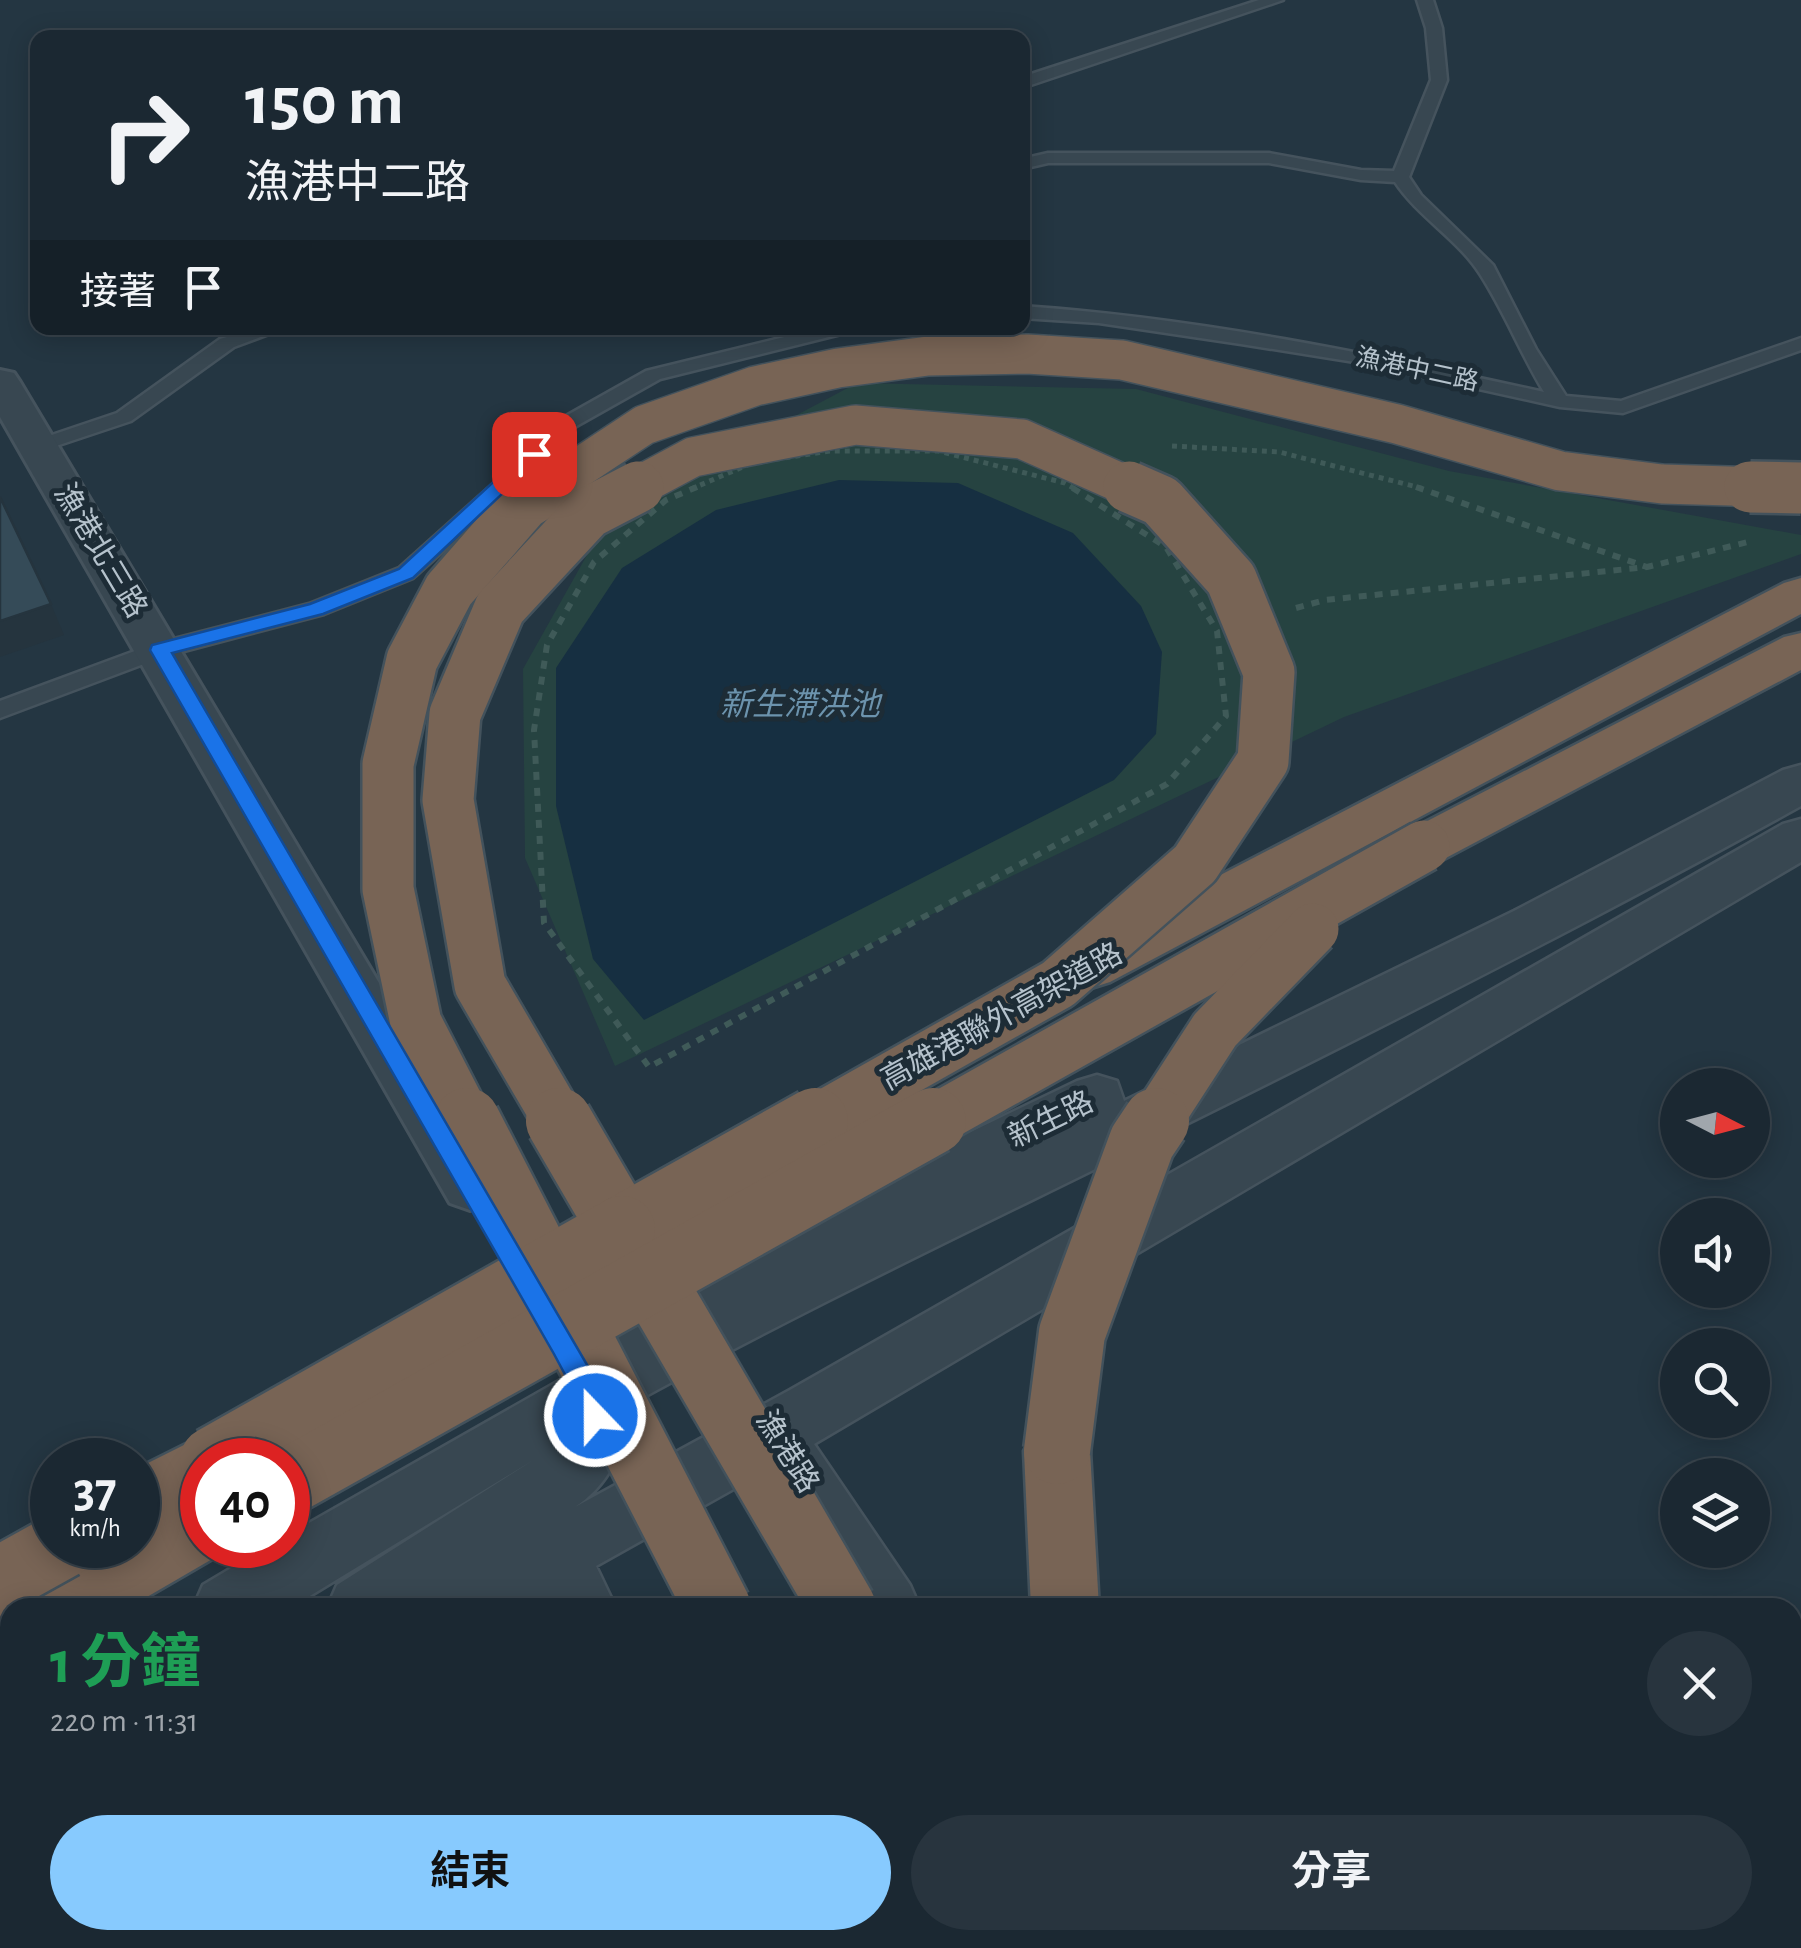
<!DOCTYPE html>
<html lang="zh-TW">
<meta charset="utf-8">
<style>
body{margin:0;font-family:"Alegreya Sans","Noto Sans TC",sans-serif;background:#28343e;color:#f1f3f6;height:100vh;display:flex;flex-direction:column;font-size:38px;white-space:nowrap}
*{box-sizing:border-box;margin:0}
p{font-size:32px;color:#a0a6ac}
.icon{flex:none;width:55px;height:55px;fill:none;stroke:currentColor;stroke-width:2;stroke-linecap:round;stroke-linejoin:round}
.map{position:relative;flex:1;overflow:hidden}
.side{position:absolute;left:0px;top:1598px;width:1802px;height:352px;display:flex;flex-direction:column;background:#1b2832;border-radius:30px 30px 0 0;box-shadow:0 5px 25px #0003,0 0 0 2px #39444d}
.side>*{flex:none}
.top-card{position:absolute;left:30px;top:30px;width:1000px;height:305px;border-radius:20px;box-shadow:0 5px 25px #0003,0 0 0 2px #39444d;background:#1b2832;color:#f1f3f6;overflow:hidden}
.needle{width:65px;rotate:96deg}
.fabs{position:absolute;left:1660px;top:1068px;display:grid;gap:20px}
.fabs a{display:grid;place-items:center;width:110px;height:110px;border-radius:50%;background:#1b2832;box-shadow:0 5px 25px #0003,0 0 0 2px #39444d;font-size:50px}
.speed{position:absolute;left:30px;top:1438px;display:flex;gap:20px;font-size:50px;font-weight:700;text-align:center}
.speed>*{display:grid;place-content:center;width:130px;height:130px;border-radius:50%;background:#1b2832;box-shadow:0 5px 25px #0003,0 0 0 2px #39444d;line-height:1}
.speed small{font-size:25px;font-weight:400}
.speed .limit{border:15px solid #d22;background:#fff;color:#111}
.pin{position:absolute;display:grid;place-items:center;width:85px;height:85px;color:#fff;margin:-42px;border-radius:20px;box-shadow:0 5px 15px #0006}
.me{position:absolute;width:110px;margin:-55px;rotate:338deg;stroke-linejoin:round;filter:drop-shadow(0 0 8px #0008)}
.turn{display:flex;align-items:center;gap:35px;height:210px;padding:0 50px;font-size:45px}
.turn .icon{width:130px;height:130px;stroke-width:2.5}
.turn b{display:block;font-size:70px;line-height:85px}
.then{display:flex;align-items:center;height:95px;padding:0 50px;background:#0003;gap:20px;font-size:38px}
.round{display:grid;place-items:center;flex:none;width:105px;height:105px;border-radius:52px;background:#28343e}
.head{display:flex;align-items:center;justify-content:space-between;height:170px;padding:0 50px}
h1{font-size:60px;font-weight:700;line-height:75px;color:#1e9e55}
.cta{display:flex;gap:20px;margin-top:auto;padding:20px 50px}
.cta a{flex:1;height:115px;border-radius:60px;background:#87cafe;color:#111;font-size:40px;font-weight:700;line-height:115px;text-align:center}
.cta a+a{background:#28343e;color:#f1f3f6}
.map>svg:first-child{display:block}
.green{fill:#264341}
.water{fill:#162f41}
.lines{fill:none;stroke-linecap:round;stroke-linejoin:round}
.service-casing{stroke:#45535d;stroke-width:5}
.minor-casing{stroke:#45535d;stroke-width:6}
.tertiary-casing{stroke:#45535d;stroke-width:5}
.motorway-casing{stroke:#43525c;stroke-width:5}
.path-far1{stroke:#3f5a58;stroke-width:5;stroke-dasharray:5 5;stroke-linecap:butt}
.path{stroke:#3f5a58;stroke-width:6;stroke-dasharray:8 8;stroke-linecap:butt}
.service{fill:#384751;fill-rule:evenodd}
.minor{fill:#384751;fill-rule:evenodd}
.tertiary{fill:#384751;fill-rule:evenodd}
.motorway{fill:#786455;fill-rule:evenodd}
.motorway-bridge-far2-casing{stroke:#43525c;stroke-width:42;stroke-linecap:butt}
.motorway-bridge-far1-casing{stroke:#43525c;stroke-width:56;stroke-linecap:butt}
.motorway-bridge-casing{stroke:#43525c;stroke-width:71;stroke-linecap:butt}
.motorway-bridge-far2{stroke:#786455;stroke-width:39}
.motorway-bridge-far1{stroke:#786455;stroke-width:51}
.motorway-bridge{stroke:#786455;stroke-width:66}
.shaded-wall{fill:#25343e}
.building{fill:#354b58;stroke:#25343e;stroke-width:2.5}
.route{fill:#1a73e8;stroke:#114b97;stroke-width:2.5}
.labels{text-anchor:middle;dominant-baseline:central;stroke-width:10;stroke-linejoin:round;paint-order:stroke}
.far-street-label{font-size:25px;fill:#b5c2cc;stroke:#1d2c36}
.street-label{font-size:30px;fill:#b5c2cc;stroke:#1d2c36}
.water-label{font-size:32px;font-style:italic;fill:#6c93ad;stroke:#1d2c36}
</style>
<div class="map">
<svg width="1801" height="1948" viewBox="0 0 1801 1948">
<rect width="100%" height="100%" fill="#243642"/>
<polygon class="green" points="857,383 1136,389 1449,471 1801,535 1801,554 1344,717 615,1066 525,858 523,669 610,514"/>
<polygon class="water" points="839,480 958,483 1073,533 1141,606 1162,652 1156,734 1114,780 644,1020 593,959 556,806 556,668 622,568 716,510"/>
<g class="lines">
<defs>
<g id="service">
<polygon points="1259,0 1283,0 1022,88 1022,77"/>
<path d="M1417 0H1433L1442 28 1447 80 1409 177 1421 195 1493 265 1536 349 1566 396 1621 401 1801 338V350L1623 413 1560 407 1361 363 1241 344 1099 323 1022 318V306C1199 318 1372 354 1544 392 1521 354 1504 311 1480 274 1458 239 1418 217 1395 182L1361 180 1269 163H1048L1022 169V159L1048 153H1269L1361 170 1394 171 1431 80 1426 28Z"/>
<polygon points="258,328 285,328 234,347 131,421 38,452 28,446 31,442 117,413 220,339"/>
<polygon points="821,328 851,328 849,332 660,379 564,433 517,485 413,578 324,614 165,656 0,718 0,701 151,645 309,604 399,568 503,475 550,425 646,371"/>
</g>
<polygon id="minor" points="0,370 14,373 20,382 490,1169 498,1186 490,1203 470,1210 450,1203 0,417"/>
<g id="tertiary">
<path d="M1801 765V806C1587 924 1369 1034 1150 1142 974 1229 796 1313 624 1408 628 1449 607 1486 575 1507L790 1390 1783 824 1801 819V862L814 1444 910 1585 920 1608H847L764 1472 596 1566 616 1608H546L541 1597 523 1608H327L337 1585 535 1459 290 1608H193L203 1585 270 1545H288V1535L622 1345 606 1339 597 1320 606 1301 671 1276 1077 1081 1097 1075 1117 1081 1124 1101 1514 911 1783 770Z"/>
<polygon points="202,1463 202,1525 138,1551 122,1545 138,1545 138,1489"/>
<polygon points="10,1701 10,1775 0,1779 0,1706"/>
<polygon points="10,1792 10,1867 0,1872 0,1797"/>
<polygon points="10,1870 10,1940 25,1940 0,1948 0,1874"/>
</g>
<g id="motorway">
<polygon points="1801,578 1801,614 1110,982 1091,988 1072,982 1064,967 1072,952 1784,583"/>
<polygon points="1801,633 1801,670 1442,860 1424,865 1406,860 1398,846 1406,832 1784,637"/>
<polygon points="1057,1421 1080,1430 1090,1451 1099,1608 1031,1608 1024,1451 1034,1430"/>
<polygon points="202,1436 225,1445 232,1460 202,1460 202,1545 228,1545 226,1551 128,1608 29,1608 39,1585 110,1545 138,1545 138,1468"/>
<polygon points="10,1603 20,1608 10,1608 10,1673 0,1677 0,1607"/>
<polygon points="713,1940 793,1940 796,1948 717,1948"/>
<polygon points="852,1940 929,1940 932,1948 856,1948"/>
<polygon points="998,1940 1076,1940 1079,1948 1002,1948"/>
<polygon points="1092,1940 1169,1940 1172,1948 1096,1948"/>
</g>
</defs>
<use href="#service" class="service-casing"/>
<use href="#minor" class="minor-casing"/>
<use href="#tertiary" class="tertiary-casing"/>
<use href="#motorway" class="motorway-casing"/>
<g class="path-far1">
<polyline points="1172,446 1279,452 1425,489"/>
<polyline points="691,489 752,463 830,451 938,451 1065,483 1075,489"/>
</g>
<g class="path">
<polyline points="697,487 666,500 594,562 547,645 534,730 544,923 649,1067 1167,784 1226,716 1217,631 1166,547 1071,487"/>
<polyline points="1416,487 1647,567"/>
<polyline points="1296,608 1325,600 1647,567 1752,541"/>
</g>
<use href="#service" class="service"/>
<use href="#minor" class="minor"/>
<use href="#tertiary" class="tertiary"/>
<use href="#motorway" class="motorway"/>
<defs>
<g id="motorway-bridge-far2">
<polyline points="547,489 644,425 755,386 838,368 928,356 1027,354 1122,360 1397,424 1560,471 1662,484 1801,488"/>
<polyline points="633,489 693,457 855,425 1022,439 1134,489"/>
</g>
<g id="motorway-bridge-far1">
<polyline points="1750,487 1801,488"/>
<polyline points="468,1124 416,1023 388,889 388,764 412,660 449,590 524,504 551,487"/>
<polyline points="561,1124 480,985 448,800 455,714 500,608 588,513 638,487"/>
<polyline points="810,1124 1058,984 1195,864 1263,761 1269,672 1231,579 1161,501 1129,487"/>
<polyline points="928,1124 1424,846"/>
<polyline points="1154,1124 1215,1030 1313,929"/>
</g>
<g id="motorway-bridge">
<polyline points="467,1121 718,1608"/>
<polyline points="559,1121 622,1229"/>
<polyline points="622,1229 843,1608"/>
<polyline points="622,1229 815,1121"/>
<polyline points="1057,1451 1072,1333 1142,1142 1156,1121"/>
<polyline points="213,1460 622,1229"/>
<polyline points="288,1482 933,1121"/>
<polyline points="0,1580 63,1545"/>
</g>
</defs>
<use href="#motorway-bridge-far2" class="motorway-bridge-far2-casing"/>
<use href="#motorway-bridge-far1" class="motorway-bridge-far1-casing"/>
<use href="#motorway-bridge" class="motorway-bridge-casing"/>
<use href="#motorway-bridge-far2" class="motorway-bridge-far2"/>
<use href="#motorway-bridge-far1" class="motorway-bridge-far1"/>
<use href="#motorway-bridge" class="motorway-bridge"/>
</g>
<polygon class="shaded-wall" points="51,604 64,635 0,657 0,621"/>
<polygon class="building" points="0,497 51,604 0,621"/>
<polygon class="route" points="534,449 540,451 540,458 413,578 323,614 172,653 600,1387 608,1416 604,1425 595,1428 585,1425 577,1397 554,1354 150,650 152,645 310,604 399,569 527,451"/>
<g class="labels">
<g class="far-street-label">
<text transform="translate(1417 370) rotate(12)">漁港中二路</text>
</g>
<g class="street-label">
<text transform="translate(100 551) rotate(59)">漁港北三路</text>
<text transform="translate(1002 1017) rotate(-29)">高雄港聯外高架道路</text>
<text transform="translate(1051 1120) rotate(-26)">新生路</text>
<text transform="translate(787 1452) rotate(58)">漁港路</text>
</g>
<g class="water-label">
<text x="800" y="705">新生滯洪池</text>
</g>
</g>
</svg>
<div class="fabs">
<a><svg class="needle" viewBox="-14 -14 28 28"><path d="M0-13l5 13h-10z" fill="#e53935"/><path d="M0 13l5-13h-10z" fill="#a0a6ac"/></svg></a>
<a><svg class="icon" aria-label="sound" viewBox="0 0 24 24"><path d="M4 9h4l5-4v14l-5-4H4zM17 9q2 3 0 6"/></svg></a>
<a><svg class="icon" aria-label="search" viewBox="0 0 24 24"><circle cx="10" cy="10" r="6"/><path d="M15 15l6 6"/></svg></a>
<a><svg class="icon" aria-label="layers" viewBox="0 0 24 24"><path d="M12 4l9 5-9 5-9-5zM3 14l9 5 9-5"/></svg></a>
</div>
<div class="speed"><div>37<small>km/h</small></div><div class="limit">40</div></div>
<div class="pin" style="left:534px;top:454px;background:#d93025"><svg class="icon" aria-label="arrive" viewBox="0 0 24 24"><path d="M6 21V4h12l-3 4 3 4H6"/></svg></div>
<svg class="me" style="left:595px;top:1416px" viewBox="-20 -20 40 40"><circle r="17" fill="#1a73e8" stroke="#fff" stroke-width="3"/><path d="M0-11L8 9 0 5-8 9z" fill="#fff"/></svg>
<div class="top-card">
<div class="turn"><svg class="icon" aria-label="right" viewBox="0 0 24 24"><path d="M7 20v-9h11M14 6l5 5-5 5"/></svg><div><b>150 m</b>漁港中二路</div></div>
<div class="then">接著<svg class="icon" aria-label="arrive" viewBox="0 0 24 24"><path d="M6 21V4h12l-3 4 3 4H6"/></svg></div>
</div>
<section class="side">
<div class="head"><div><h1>1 分鐘</h1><p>220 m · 11:31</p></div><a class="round"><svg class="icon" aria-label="close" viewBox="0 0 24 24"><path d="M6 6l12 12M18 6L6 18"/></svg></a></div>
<div class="cta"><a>結束</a><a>分享</a></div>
</section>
</div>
